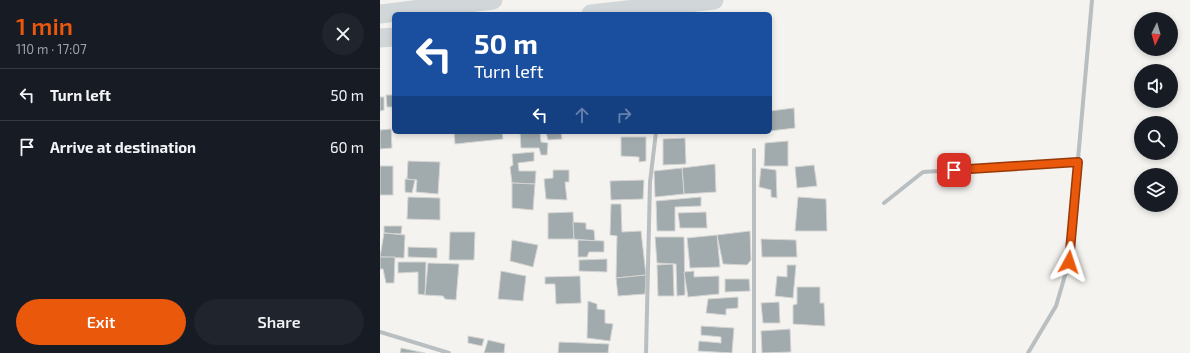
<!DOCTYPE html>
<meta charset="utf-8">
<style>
body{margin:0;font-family:"Exo 2",sans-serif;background:#20242c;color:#f1f3f6;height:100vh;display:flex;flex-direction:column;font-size:15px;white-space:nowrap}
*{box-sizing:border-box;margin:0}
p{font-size:13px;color:#9ea1a6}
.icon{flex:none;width:22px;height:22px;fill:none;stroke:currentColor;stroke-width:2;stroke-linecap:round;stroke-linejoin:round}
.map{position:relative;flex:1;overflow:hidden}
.drawer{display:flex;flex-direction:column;background:#171b24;width:380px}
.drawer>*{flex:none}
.top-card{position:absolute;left:12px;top:12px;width:380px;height:122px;border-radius:6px;box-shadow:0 2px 6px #0003;background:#1a4fa0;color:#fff;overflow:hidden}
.needle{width:26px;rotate:185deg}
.tools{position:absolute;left:754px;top:12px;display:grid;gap:8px}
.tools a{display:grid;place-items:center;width:44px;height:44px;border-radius:50%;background:#171b24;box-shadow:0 2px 6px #0003;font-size:20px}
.pin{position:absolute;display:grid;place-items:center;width:34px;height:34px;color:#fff;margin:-17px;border-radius:8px;box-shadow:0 2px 6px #0006}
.me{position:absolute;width:44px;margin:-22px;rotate:5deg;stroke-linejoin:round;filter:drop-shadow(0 0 3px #0008)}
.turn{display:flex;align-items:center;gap:14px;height:84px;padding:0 16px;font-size:18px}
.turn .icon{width:52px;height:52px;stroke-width:2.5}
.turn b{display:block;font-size:28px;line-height:34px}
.lanes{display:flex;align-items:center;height:38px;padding:0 16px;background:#0003;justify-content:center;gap:20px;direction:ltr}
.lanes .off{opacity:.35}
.round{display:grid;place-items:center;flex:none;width:42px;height:42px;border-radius:21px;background:#20242c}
.summary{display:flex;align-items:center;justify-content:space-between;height:68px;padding:0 16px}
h1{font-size:24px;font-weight:600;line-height:30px;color:#ea580c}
.cta{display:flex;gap:8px;margin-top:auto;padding:8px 16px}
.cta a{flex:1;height:46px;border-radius:24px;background:#ea580c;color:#fff;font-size:16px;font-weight:600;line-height:46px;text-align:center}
.cta a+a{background:#20242c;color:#f1f3f6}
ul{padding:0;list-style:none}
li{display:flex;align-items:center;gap:12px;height:52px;padding:0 16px;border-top:1px solid #363941}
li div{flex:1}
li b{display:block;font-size:15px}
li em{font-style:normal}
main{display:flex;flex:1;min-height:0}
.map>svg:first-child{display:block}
.building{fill:#a1aaad;stroke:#d5d5d3}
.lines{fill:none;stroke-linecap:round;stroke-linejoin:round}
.street{stroke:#b9bec0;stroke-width:4}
.secondary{stroke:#d1d6d9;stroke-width:19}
.route-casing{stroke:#983908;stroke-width:10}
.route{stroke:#ea580c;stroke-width:7}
</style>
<main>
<section class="drawer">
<div class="summary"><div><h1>1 min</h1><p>110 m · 17:07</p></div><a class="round"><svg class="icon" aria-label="close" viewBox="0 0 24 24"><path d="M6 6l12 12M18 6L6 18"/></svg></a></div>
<ul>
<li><svg class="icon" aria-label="left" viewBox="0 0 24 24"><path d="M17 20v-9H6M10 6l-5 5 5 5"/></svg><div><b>Turn left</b></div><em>50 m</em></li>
<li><svg class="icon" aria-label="arrive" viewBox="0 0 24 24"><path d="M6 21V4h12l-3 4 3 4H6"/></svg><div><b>Arrive at destination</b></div><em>60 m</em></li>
</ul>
<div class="cta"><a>Exit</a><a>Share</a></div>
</section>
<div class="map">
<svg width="810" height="353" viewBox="0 0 810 353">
<rect width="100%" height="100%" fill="#f4f3f0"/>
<g class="building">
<polygon points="6,95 13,95 14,116 13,116 12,107 7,107"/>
<polygon points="0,97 4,97 4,110 0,111"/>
<polygon points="414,108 415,128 390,131 390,111"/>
<polygon points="11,129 12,148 0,149 0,130"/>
<polygon points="74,132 122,132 123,139 75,144"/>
<polygon points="140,132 160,132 161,142 168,143 167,155 161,155 159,148 141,148"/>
<polygon points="166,132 181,132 182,139 168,140"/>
<polygon points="241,137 266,137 266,161 259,162 259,157 241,156"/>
<polygon points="305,138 306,164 283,165 283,139"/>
<polygon points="408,141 408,166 384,166 385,143"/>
<polygon points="154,152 154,161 138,163 139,171 156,171 155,184 132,183 130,167 133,165 132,154"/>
<polygon points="28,161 60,162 58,194 36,192 37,180 27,179"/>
<polygon points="335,164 336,192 304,194 302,168"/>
<polygon points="434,165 437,186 417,188 415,167"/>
<rect x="0" y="166" width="13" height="29"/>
<polygon points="302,168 304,194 275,197 274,171"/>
<polygon points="381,168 396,170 397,198 391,197 391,190 379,187"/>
<polygon points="173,170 189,170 189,182 185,182 187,200 166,199 164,179 173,178"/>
<polygon points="25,179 35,180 32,193 25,192"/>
<polygon points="264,180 263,199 231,200 230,181"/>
<polygon points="132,183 155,184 153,210 132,208"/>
<polygon points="28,197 60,198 60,220 27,219"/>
<polygon points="321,197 321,206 295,207 295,231 277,231 276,201"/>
<polygon points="418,197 446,199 447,231 415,231"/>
<polygon points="231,204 241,204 242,232 261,231 266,275 236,278 237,236 230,235"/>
<polygon points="193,212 194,239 168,239 168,213"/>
<polygon points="326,212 327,228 300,228 298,213"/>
<polygon points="193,222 206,223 206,229 214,230 215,241 194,239"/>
<polygon points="4,226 22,226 21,234 4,233"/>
<polygon points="370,231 371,260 367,265 343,264 337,235"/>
<polygon points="70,232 95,232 94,260 69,260"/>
<polygon points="4,233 25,235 24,258 0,257"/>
<polygon points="337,235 340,267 310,268 307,238"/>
<polygon points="275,237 304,237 305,295 297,296 296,264 277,263"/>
<polygon points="381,239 416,240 417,257 382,257"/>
<polygon points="132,240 158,245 153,267 130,261"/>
<polygon points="198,240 224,241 224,252 209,252 207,257 198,257"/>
<polygon points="28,247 57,248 57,258 28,257"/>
<polygon points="0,257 15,257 14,283 6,283 3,269 0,269"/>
<polygon points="227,259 227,272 199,271 199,260"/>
<polygon points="18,262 46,262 45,295 38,294 38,272 18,273"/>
<polygon points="48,263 79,264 76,300 65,299 63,296 45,295"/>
<polygon points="293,264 294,296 278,296 277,265"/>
<polygon points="407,265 416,265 413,298 395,296 397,276 407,277"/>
<polygon points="121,271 146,276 143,301 118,299"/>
<polygon points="314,271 314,277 339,276 339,294 308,297 304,272"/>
<polygon points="266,275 265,294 238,296 236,278"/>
<polygon points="200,276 201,303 176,304 175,284 165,284 165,277"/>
<polygon points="345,279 369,279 370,291 345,292"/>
<polygon points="417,287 440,287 440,303 444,303 445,326 413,324 413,305 417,304"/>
<polygon points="358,297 358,308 346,309 346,315 326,313 328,299"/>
<polygon points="208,301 217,304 217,309 225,310 225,323 233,324 230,341 207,338"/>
<polygon points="399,302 400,323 383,323 381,303"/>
<polygon points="321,326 354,328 352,353 318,351 319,341 341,343 341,337 321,335"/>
<polygon points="410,329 411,352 382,353 381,331"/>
<polygon points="88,336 104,339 102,346 88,343"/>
<polygon points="108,340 125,344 124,353 104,353"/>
<polygon points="179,342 229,344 228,353 178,353"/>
<polygon points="21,348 45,353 20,353"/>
</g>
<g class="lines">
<g class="street">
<polyline points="504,203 543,172 698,162"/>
<polyline points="0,332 69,353"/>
<polyline points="266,353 270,182 276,132"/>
<polyline points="374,353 374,150"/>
<polyline points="648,353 676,306 689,262 712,0"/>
</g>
<g class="secondary">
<polyline points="0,14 113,0"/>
<polyline points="211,14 334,0"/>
<polyline points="0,38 14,37"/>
</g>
</g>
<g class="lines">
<defs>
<polyline id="route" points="574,170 698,162 689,262"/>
</defs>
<use href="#route" class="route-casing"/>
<use href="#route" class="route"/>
</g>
</svg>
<div class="tools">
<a><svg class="needle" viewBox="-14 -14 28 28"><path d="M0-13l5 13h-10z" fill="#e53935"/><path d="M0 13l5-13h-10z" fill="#9ea1a6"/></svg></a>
<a><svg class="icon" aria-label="sound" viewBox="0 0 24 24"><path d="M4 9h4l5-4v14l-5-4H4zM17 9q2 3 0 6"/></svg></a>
<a><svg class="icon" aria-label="search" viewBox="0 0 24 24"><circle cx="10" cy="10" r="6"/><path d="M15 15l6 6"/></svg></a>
<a><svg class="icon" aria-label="layers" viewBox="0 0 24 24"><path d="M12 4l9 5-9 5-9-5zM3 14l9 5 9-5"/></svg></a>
</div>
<div class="pin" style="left:574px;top:170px;background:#d93025"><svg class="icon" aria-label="arrive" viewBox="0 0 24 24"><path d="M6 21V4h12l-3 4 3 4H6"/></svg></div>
<svg class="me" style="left:689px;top:262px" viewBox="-20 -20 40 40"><path d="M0-17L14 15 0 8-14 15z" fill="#ea580c" stroke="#fff" stroke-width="4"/></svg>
<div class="top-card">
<div class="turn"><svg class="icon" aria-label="left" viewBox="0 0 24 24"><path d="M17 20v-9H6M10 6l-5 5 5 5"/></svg><div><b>50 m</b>Turn left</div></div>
<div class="lanes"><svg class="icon" aria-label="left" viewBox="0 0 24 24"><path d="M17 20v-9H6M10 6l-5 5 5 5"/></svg><svg class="icon off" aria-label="ahead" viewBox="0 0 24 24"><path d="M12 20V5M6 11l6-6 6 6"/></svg><svg class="icon off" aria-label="right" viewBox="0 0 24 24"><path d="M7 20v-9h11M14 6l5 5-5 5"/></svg></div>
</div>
</div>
</main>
